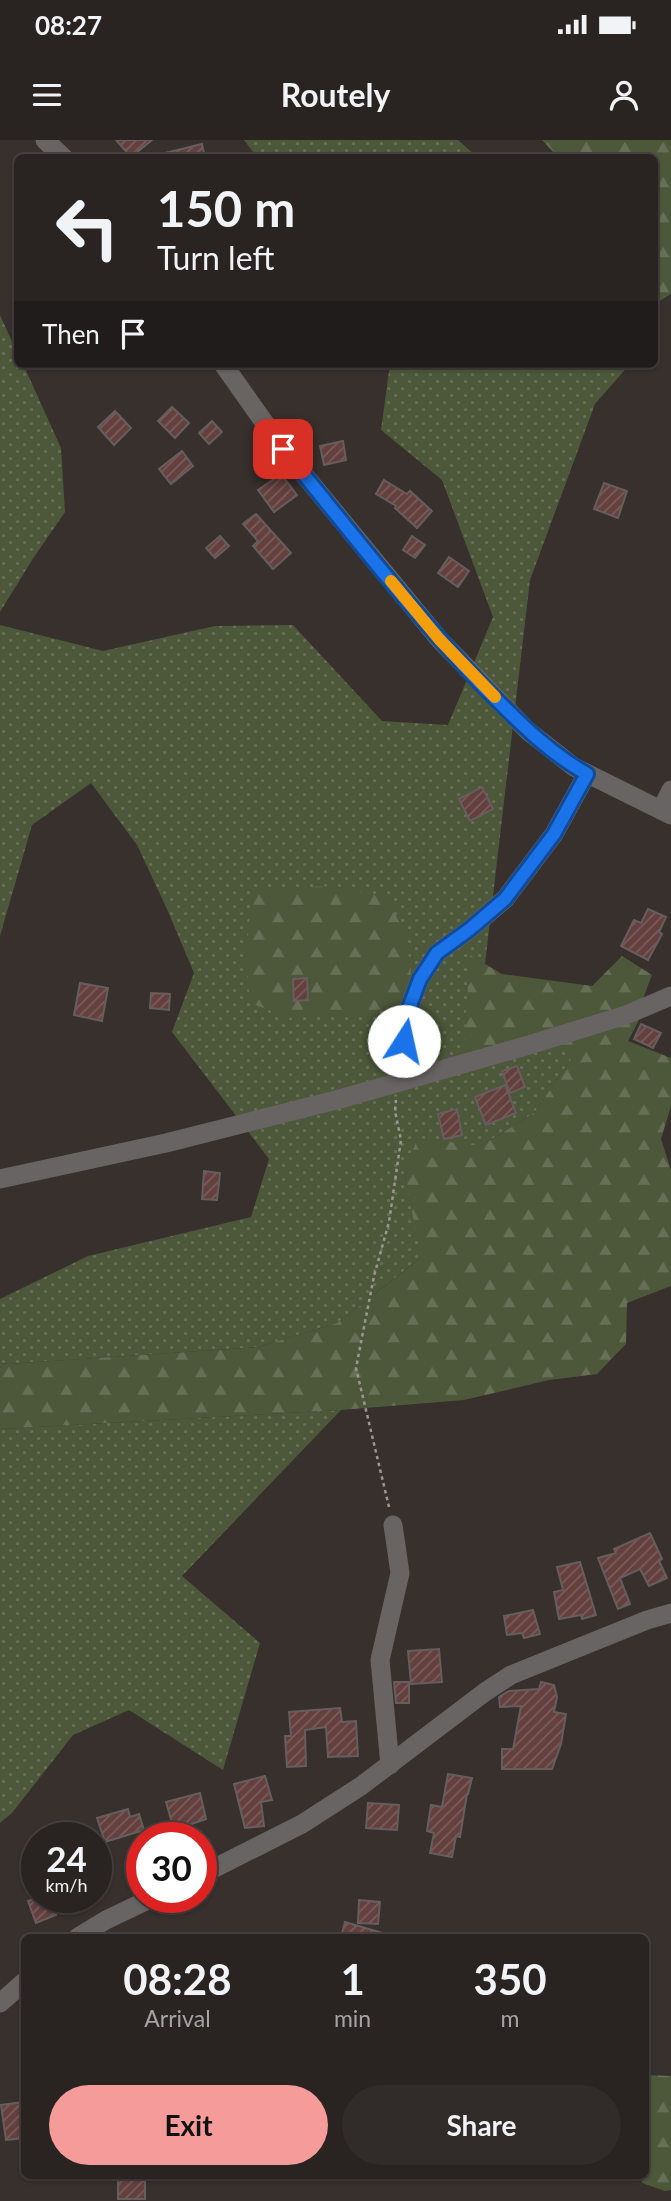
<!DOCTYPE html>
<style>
body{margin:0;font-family:Lato,sans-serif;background:#312c2a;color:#f1f3f6;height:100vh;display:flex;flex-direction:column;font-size:26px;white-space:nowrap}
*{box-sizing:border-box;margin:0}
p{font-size:23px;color:#a5a4a5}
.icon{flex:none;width:38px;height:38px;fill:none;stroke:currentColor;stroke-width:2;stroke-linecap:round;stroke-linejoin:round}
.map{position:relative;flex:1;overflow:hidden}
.panel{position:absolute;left:21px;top:1794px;width:628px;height:245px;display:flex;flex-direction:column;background:#292422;border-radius:10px;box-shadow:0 2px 5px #0004,0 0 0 2px #454140}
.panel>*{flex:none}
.top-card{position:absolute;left:14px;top:14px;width:644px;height:214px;border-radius:10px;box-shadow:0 2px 5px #0004,0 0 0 2px #454140;background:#292422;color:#f1f3f6;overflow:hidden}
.speed{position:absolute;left:21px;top:1682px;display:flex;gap:14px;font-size:35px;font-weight:700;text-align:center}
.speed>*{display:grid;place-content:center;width:91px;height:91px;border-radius:50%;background:#292422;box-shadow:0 2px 5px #0004,0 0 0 2px #454140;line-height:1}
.speed small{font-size:18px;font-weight:400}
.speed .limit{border:10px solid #d22;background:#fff;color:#111}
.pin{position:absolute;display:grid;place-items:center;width:60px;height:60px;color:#fff;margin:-30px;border-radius:14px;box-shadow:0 4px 10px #0006}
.me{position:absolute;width:77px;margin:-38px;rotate:10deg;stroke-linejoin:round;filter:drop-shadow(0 0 5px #0008)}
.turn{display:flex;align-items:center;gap:24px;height:147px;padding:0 28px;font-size:32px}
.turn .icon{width:91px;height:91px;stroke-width:2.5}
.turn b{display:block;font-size:49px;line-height:60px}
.then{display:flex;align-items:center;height:66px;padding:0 28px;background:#0003;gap:14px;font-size:26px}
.eta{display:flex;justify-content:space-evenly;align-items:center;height:119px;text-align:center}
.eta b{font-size:42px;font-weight:700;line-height:49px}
.primary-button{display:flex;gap:14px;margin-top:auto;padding:14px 28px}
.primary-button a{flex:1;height:80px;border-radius:42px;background:#f59b9a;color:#111;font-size:28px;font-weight:700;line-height:80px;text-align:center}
.primary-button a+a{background:#312c2a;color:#f1f3f6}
.status{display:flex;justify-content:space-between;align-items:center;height:49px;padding:0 35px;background:#292422;direction:ltr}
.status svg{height:19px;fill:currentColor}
header{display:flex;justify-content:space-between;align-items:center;height:91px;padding:0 28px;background:#292422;font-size:32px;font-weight:700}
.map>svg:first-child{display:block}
.grass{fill:url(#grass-dots)}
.forest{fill:url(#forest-firs)}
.building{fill:url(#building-hatch);stroke:#665d5d;stroke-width:2}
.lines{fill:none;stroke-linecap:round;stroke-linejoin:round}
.path{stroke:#9d9794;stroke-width:2.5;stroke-dasharray:3.5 3.5;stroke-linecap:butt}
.minor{stroke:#686463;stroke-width:19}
.route-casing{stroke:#114b97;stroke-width:18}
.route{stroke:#1a73e8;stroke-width:12}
.slow{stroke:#f59e0b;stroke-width:12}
</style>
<div class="status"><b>08:27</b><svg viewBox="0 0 49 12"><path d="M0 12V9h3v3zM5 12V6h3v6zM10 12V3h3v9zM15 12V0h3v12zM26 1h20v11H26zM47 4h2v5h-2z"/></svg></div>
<header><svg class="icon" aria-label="menu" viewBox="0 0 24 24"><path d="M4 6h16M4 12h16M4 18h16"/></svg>Routely<svg class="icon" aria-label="person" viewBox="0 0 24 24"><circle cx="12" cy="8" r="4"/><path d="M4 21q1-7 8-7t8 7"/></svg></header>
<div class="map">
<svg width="671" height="2061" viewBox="0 0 671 2061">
<defs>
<pattern id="grass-dots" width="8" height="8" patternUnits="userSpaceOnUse" patternTransform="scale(1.75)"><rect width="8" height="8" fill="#4d583a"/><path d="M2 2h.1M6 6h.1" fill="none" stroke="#677057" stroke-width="1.8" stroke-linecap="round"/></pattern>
<pattern id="forest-firs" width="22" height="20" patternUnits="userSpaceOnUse" patternTransform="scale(1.75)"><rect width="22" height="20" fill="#4d583a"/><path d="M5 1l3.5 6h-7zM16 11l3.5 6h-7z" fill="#677057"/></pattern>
<pattern id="building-hatch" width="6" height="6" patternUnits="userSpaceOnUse" patternTransform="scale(1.75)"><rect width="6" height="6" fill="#63403e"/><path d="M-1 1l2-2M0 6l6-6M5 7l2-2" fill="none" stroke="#7a5c5a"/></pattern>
</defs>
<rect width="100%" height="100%" fill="#37302d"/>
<g class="grass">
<polygon points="244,0 458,0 477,17 257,17"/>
<polygon points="0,175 17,213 18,224 23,224 61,308 65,372 32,420 0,472"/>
<polygon points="390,224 630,224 595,264 530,440 485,824 470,815 501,912 556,908 575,914 534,973 481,1006 404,1031 422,1117 337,1183 258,1207 8,1224 0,1223 0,1159 88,1116 251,1077 269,1019 172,892 194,833 167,769 137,705 91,643 32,685 0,796 0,485 103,511 215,486 293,485 382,581 448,585 493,477 442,340 381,290"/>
<polygon points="341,1270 182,1436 260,1503 223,1630 129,1570 73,1595 12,1673 0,1683 0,1289"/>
</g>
<g class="forest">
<polygon points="542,0 671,0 671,154 658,162 655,157 654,18 558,17"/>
<polygon points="335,746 387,757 406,796 414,860 371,874 290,878 250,863 246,819 252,749"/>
<path d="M470 815 502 834 592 846 622 816 652 835 642 861 641 876 628 901 671 918V966L661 999 671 1030V1146L627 1163 626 1204 597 1234 549 1240 464 1260 341 1270 0 1289V1223L8 1224 258 1207 337 1183 421 1118 404 1031 418 998 481 1006 534 973 574 915C544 901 496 913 463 918Z"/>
<polygon points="646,1935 671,1936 671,2050 665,2051 642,2043 642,2035 646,2035"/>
</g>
<g class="building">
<polygon points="116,0 152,0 131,17"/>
<polygon points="202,4 205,18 166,18 165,13"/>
<polygon points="172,267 189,283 175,298 158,281"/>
<polygon points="115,271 131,288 114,305 98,287"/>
<polygon points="212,281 222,292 209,304 199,293"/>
<polygon points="343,301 346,320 324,325 320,306"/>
<polygon points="182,311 193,326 171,344 159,329"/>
<polygon points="281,334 297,355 274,372 258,350"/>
<polygon points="384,340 407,354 410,351 432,371 417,388 395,368 396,366 376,354"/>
<polygon points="604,343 627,351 618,378 594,369"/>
<polygon points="256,374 291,413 273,429 253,406 258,401 243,384"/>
<polygon points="220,396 229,406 215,418 206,408"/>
<polygon points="412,396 425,405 415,418 403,410"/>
<polygon points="449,417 469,431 458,447 438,433"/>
<polygon points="482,647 493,669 470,681 459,659"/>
<polygon points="648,769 666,777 659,792 662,794 648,820 621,806 634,780 641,783"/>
<polygon points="307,838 308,860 294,861 293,839"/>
<polygon points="80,843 108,848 102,881 74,875"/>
<polygon points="151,853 170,854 169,870 150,868"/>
<polygon points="641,884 661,893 653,908 634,899"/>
<polygon points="517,926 525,947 510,953 502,931"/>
<polygon points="505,945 516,973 486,985 475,957"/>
<polygon points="457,969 462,995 444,999 438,974"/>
<polygon points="204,1031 220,1033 217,1060 202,1059"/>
<polygon points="650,1393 662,1419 659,1421 667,1438 649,1446 640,1429 620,1438 630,1464 618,1469 598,1418 616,1413 614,1409"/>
<polygon points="580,1422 596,1475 582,1479 581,1475 559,1479 554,1452 563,1450 557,1427"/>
<polygon points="533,1470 540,1494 524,1498 522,1493 507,1495 504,1476"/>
<polygon points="439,1509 442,1542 411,1544 408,1511"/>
<polygon points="394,1542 409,1542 409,1563 396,1563"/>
<polygon points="541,1542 554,1545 557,1557 554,1572 566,1574 561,1604 552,1629 502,1629 502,1609 513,1609 521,1566 500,1567 499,1557 509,1551 539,1549"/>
<polygon points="340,1568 342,1582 356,1581 358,1616 328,1617 326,1587 305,1590 306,1626 287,1627 285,1596 291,1596 289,1572"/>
<polygon points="448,1634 472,1638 468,1654 467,1654 460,1697 456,1696 452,1717 430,1713 434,1693 427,1691 431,1665 442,1667"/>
<polygon points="265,1636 272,1660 261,1662 264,1686 245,1688 234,1644"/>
<polygon points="200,1653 206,1679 174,1690 166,1662"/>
<polygon points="368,1663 399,1665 397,1690 366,1688"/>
<polygon points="128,1669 130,1677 139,1674 144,1690 105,1702 97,1678"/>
<polygon points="38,1757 77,1757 77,1762 53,1767 56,1775 36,1783 28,1761"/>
<polygon points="359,1760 380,1762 378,1784 358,1783"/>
<polygon points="345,1782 386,1794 386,1797 341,1797"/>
<polygon points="24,1962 24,1998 6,2000 1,1965"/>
<rect x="118" y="2036" width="27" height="23"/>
</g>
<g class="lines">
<polyline class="path" points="389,1367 356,1228 374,1136 389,1082 401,1000 395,971 396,960"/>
<g class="minor">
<polyline points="45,0 64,18"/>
<polyline points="223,224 283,309 439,499 528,591 574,627 671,675"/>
<polyline points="661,670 671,650"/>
<polyline points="397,942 403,922 405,879 420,839 437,813 470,789 505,759 554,694 587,634"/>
<polyline points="0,1039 166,1003 340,959 529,905 626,875 671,856"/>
<polyline points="390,1625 380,1520 400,1433 393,1385"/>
<polyline points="201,1735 302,1684 361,1646 485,1552 511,1535 647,1480 671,1473"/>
<polyline points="78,1797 106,1780 154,1757"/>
<polyline points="0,1863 24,1842"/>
</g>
</g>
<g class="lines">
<defs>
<path id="route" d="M283 309C348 388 411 471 482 545 515 578 546 611 587 634L554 694 505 759 470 789 437 813 420 839 405 879 404 901"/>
</defs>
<use href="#route" class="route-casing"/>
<use href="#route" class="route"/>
<polyline class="slow" points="391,441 439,499 495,557"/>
</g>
</svg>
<div class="speed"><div>24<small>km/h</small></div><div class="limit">30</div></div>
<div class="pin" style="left:283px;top:309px;background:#d93025"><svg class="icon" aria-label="arrive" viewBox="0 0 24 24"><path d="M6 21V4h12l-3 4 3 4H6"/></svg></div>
<svg class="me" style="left:404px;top:901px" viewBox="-20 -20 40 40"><circle r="19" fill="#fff"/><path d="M0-13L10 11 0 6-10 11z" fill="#1a73e8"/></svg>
<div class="top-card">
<div class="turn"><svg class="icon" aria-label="left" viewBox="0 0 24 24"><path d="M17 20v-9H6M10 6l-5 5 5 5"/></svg><div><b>150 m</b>Turn left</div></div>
<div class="then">Then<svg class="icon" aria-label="arrive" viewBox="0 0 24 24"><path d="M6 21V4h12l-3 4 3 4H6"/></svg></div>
</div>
<section class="panel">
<div class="eta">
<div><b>08:28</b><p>Arrival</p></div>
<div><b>1</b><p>min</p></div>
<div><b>350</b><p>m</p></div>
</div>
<div class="primary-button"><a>Exit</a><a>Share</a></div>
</section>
</div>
